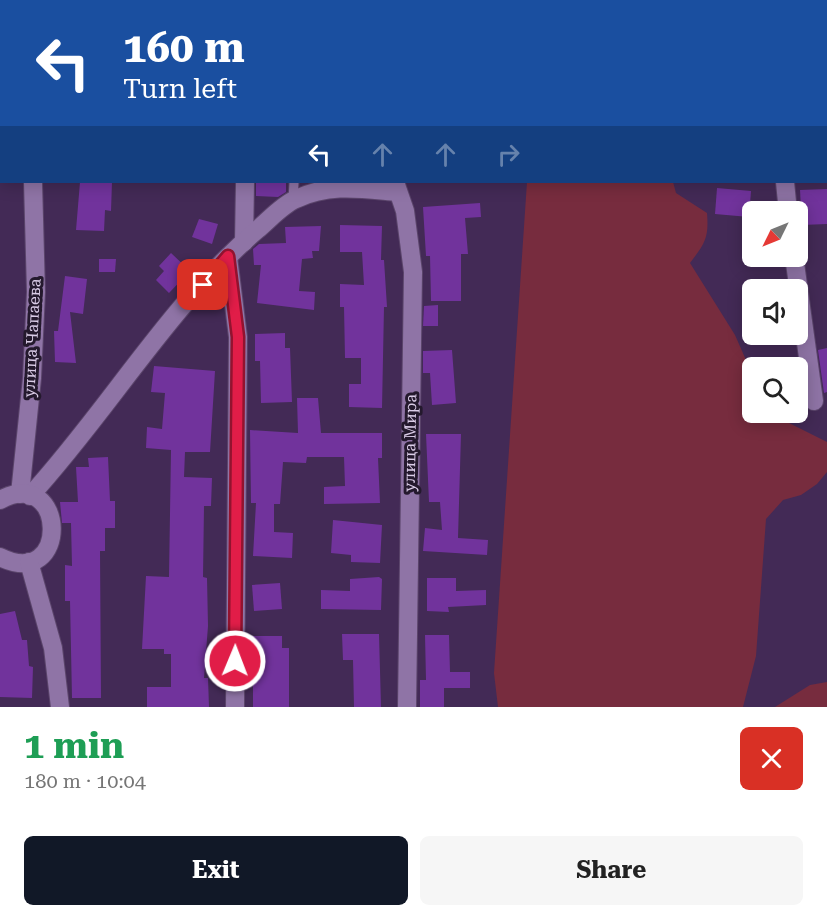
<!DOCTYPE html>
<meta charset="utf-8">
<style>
body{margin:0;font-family:"Roboto Serif",serif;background:#f6f6f6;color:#222;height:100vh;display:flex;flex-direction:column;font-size:22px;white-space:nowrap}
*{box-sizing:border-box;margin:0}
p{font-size:20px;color:#767676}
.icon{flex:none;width:33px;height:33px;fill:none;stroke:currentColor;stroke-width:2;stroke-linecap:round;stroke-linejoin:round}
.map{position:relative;height:707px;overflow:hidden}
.sheet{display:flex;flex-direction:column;background:#fff;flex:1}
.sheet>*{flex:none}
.top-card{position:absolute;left:0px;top:0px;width:828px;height:183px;box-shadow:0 3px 15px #0003;background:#1a4fa0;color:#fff;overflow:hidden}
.needle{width:39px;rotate:227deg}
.buttons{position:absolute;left:742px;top:201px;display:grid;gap:12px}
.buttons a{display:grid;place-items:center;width:66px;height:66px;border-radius:9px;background:#fff;box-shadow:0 3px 15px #0003;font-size:30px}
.pin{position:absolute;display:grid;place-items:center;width:51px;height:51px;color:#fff;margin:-26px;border-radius:12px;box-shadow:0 3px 9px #0006}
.me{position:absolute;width:66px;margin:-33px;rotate:1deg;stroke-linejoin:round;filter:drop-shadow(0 0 4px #0008)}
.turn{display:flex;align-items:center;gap:21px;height:126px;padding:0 24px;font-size:27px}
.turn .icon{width:78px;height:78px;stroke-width:2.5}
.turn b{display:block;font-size:42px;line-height:51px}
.lanes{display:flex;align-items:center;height:57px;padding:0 24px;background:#0003;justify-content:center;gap:30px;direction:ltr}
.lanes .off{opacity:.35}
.round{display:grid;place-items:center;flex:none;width:63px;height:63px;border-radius:9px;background:#f6f6f6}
.overview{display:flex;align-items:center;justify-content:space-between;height:102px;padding:0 24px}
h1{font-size:36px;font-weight:700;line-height:45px;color:#1e9e55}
.cta{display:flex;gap:12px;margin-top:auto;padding:12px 24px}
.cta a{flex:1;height:69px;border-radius:9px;background:#111827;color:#fff;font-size:24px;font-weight:700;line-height:69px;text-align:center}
.cta a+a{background:#f6f6f6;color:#222}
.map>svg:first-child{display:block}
.green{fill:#772c3e}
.building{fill:#71339c}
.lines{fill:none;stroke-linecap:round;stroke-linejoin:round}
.lane-casing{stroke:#5b456b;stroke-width:11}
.street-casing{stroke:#5b456b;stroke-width:20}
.lane{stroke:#8f74a6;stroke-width:9}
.street{stroke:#8f74a6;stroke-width:18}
.route-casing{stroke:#92132f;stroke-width:15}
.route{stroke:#e11d48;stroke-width:10}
.labels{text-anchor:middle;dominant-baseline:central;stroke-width:6;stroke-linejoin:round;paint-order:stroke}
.street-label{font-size:16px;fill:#dbcde8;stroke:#24192d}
</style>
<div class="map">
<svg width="827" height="707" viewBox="0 0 827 707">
<rect width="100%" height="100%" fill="#432a56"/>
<g class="green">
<path d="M527 182H673L676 193 707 213C709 238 705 243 690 263L735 335 753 376V412L769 413 827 442V472L817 484 801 495 783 500 766 519 756 656 743 707H498L494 673Z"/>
<polygon points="827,682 827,707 775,707 810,685"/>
</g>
<g class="building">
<polygon points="80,182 112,182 111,211 105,210 104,231 76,230"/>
<polygon points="256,182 286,182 286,192 278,197 256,196"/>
<polygon points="717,188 751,191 749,217 715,214"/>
<polygon points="827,189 827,224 802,225 800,190"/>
<polygon points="480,203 481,217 465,218 468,254 461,254 461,301 431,301 430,256 426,256 423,207"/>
<polygon points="199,219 218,224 212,244 192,237"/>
<polygon points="340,225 382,226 381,260 384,260 387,307 384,307 382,408 349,407 349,384 361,384 361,358 345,358 344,307 340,307 340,284 364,285 362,252 340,252"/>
<polygon points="321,226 319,251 312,251 313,258 302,259 299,291 315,292 314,310 257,303 261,265 254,265 253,249 259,244 286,243 285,227"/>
<polygon points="171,253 190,271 169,293 156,280 164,271 159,266"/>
<polygon points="99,259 116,259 115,272 99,272"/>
<polygon points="65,276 87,279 83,314 70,312 76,363 55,362 54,331 58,331"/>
<polygon points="438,305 438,326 423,326 424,306"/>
<polygon points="285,333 285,348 290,348 292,402 261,403 260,361 255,361 255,334"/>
<polygon points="827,348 827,392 824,393 818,350"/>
<polygon points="452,350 456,403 432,405 430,373 423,373 423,351"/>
<polygon points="154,366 215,371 210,452 185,452 184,477 212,478 211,506 204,506 203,577 207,578 208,626 204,678 208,678 209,707 147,707 147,687 171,687 171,654 164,654 164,649 142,649 146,576 169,577 171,450 146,448 147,427 162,429 165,393 151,392"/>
<polygon points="297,398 318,398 321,433 382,433 382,458 378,458 380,503 324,504 324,487 345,486 344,457 307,457 306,463 283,462 280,504 274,504 274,532 293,533 292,558 253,556 256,503 251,503 250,430 298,433"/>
<polygon points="426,434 461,434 458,538 488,540 487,555 423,551 425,528 442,530 440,502 429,502"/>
<polygon points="108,457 110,501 115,501 115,528 105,528 105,551 100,551 101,698 72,698 70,601 65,601 65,565 72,566 71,523 62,523 60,502 78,502 76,467 89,467 88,458"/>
<polygon points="333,520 382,525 380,563 351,562 351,555 331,553"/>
<polygon points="379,577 382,579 381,610 321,609 321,590 350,591 350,579"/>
<polygon points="427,578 456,578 456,591 486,590 486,605 448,607 449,612 427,611"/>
<polygon points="280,583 282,609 254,611 252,585"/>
<polygon points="15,611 22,640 27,640 29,666 33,667 32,698 0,697 0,614"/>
<polygon points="342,634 379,634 381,707 354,707 353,660 343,660"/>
<polygon points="425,635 449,635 450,672 470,672 470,688 444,688 444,707 420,707 420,680 426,680"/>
<polygon points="248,636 282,636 282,648 289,648 289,707 253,707 253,659 248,659"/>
</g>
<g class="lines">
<defs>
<polyline id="lane" points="293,200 294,182"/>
<g id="street">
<polyline points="700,0 702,2"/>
<polyline points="30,2 31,0"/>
<polyline points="258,2 258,0"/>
<polyline points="387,2 387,0"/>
<polyline points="395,182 405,211 413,272 407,707"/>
<polyline points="785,182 788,212"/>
<polyline points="244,242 245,182"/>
<polyline points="794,256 814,401"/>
<polyline points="228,257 238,337 235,707"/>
<polyline points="20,494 32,378 36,292 33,182"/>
<path d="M30 496C108 411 169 305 257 230 269 220 282 205 296 199 330 183 362 189 398 192"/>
<path d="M0 500C67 464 71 592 0 557"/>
<polyline points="29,562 53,648 60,707"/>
</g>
</defs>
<use href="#lane" class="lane-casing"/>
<use href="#street" class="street-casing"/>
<use href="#lane" class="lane"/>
<use href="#street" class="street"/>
</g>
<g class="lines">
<defs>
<polyline id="route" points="203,285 228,256 238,337 235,661"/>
</defs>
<use href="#route" class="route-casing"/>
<use href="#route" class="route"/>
</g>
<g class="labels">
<g class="street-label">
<text transform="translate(32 338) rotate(-87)">улица Чапаева</text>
<text transform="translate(410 443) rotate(-89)">улица Мира</text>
</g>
</g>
</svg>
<div class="buttons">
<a><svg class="needle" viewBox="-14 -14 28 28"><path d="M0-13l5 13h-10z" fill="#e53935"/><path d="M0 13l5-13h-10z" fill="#767676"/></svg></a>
<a><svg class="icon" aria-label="sound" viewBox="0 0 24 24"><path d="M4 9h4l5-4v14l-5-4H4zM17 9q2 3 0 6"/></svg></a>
<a><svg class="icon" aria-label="search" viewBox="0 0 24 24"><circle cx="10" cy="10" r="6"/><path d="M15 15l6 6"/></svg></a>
</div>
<div class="pin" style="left:203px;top:285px;background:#d93025"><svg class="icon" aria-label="arrive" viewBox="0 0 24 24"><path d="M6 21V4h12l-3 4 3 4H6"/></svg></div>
<svg class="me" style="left:235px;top:661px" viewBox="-20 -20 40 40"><circle r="17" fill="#e11d48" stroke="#fff" stroke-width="3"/><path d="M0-11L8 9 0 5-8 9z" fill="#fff"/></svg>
<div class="top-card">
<div class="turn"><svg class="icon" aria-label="left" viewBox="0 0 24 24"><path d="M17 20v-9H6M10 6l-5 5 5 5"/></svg><div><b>160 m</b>Turn left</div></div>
<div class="lanes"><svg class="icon" aria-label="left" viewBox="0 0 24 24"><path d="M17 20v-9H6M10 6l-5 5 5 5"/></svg><svg class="icon off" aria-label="ahead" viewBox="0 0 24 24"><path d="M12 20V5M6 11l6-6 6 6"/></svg><svg class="icon off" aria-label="ahead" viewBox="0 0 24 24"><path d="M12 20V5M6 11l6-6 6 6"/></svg><svg class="icon off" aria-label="right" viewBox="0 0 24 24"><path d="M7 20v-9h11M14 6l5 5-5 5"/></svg></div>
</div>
</div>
<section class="sheet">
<div class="overview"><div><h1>1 min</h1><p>180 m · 10:04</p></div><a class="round" style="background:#d93025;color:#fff"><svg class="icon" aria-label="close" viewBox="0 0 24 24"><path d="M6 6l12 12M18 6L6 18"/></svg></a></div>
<div class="cta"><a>Exit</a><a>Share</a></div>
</section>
